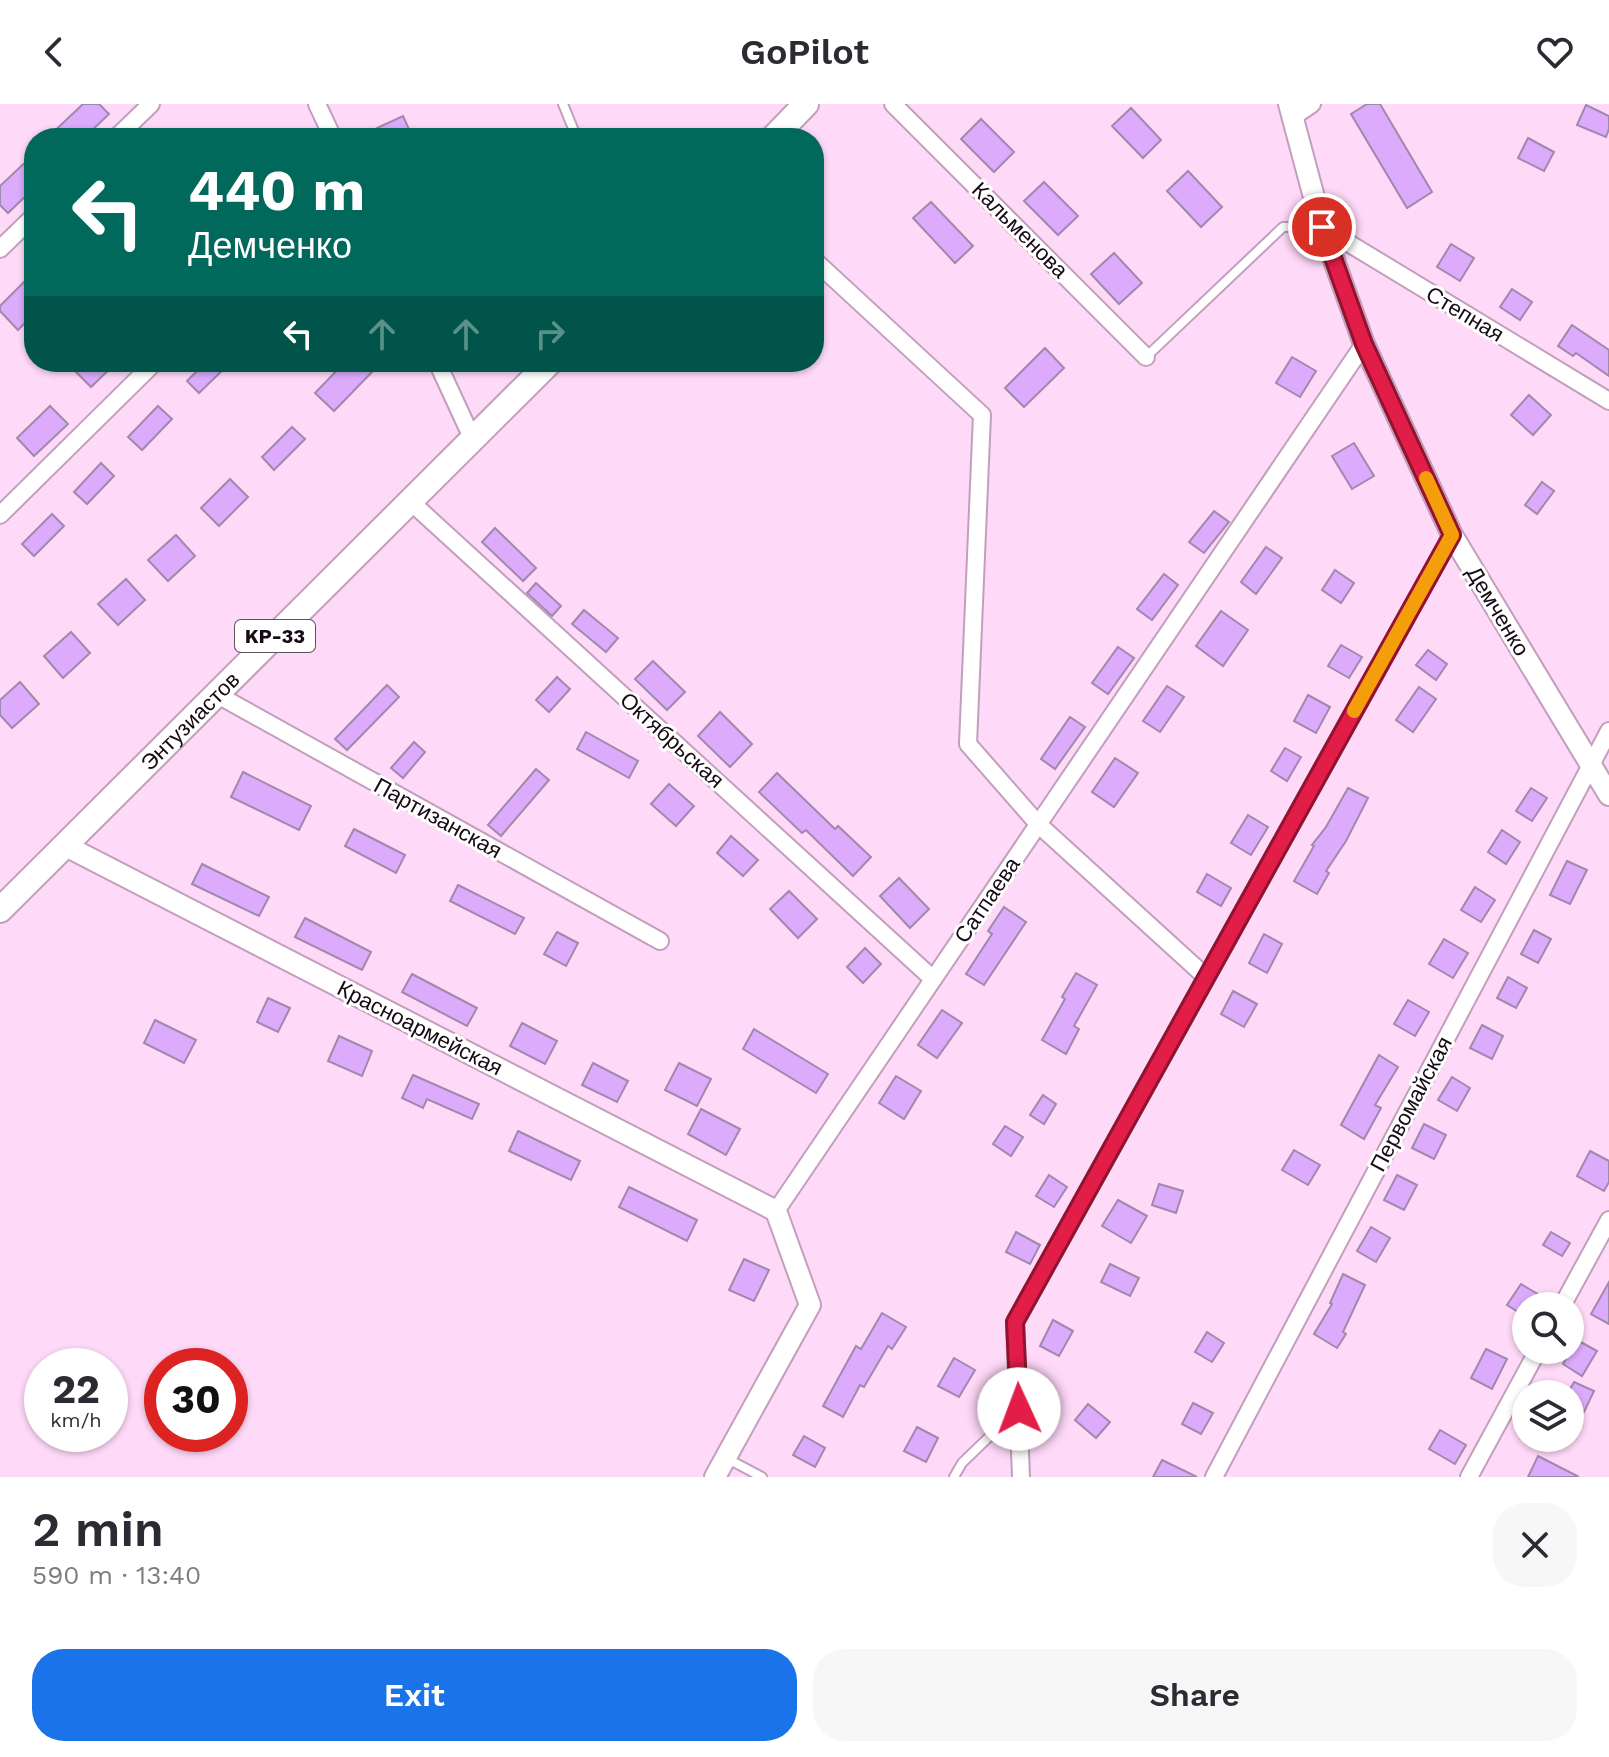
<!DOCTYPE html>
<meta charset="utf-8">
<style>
body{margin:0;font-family:"Work Sans",sans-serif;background:#f7f7f7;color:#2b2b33;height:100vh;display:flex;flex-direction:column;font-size:30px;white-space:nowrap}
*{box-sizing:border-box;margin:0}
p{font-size:26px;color:#7c7c81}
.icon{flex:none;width:44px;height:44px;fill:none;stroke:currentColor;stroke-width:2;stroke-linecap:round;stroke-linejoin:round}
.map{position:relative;height:1373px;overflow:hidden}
.side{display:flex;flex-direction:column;background:#fff;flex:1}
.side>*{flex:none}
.guide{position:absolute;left:24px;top:24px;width:800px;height:244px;border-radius:32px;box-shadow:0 2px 6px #0004;background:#00695c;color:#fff;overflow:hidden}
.tools{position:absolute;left:1512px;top:1188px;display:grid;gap:16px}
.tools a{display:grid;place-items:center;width:72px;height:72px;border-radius:50%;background:#fff;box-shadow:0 2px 6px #0004;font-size:40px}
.speed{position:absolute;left:24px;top:1244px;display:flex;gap:16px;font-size:40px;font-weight:700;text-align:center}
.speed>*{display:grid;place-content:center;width:104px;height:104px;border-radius:50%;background:#fff;box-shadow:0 2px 6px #0004;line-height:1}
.speed small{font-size:20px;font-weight:400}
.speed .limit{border:12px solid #d22;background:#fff;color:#111}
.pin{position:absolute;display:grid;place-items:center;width:68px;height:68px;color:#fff;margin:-34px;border:4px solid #fff;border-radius:50%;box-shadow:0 2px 8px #0007}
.me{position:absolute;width:88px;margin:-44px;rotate:358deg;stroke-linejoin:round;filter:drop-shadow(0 0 6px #0008)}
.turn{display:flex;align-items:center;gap:28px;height:168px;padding:0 32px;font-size:36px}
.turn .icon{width:104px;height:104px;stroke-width:2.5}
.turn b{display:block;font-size:56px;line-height:68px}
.lanes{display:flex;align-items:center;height:76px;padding:0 32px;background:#0003;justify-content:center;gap:40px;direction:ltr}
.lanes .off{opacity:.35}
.round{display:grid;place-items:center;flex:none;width:84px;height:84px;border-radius:32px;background:#f7f7f7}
.summary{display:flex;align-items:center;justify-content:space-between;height:136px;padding:0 32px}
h1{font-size:48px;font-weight:600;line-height:60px}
.button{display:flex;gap:16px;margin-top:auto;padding:16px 32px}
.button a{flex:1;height:92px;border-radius:32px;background:#1a73e8;color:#fff;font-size:32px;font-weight:600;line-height:92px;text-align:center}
.button a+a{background:#f7f7f7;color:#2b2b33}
header{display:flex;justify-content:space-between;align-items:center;height:104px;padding:0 32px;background:#fff;font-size:36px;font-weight:600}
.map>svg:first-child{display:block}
.building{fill:#ddabfb;stroke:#9f89ad;stroke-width:2}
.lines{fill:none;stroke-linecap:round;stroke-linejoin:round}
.service-casing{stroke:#c29fbc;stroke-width:12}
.minor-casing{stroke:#c29fbc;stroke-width:20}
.tertiary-casing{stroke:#c29fbc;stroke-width:24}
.primary-casing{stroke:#c29fbc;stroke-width:28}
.service{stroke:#fff;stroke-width:8}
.minor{stroke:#fff;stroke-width:16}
.tertiary{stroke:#fff;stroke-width:20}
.primary{stroke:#fff;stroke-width:24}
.route-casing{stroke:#92132f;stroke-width:20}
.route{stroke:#e11d48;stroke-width:14}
.slow{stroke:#f59e0b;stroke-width:14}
.labels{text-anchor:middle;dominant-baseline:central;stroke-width:6;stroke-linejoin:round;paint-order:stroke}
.shield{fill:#fff;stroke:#5c545a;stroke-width:2}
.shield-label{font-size:20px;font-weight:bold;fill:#160a14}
.street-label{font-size:22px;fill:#160a14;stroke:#fff}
</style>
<header><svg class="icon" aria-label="back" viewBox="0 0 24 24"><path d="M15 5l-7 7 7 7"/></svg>GoPilot<svg class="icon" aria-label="heart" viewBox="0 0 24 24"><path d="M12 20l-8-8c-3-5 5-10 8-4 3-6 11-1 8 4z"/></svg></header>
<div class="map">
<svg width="1609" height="1373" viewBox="0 0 1609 1373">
<rect width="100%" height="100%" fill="#ffd9f8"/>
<g class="building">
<polygon points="83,0 99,0 109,10 84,34 47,34"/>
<polygon points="1367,0 1380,0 1432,88 1407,104 1351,10"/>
<polygon points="1586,1 1609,12 1609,25 1606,33 1577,21"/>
<polygon points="1131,4 1161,36 1143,54 1112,22"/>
<polygon points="403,12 413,34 382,34 377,24"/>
<polygon points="981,15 1014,48 994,68 961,35"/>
<polygon points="1528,34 1554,48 1544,67 1518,54"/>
<polygon points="34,50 34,84 8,109 0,101 0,82"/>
<polygon points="1188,67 1222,103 1201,123 1167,87"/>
<polygon points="1044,78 1078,112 1058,131 1024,97"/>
<polygon points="931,98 973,142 955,159 913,114"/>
<polygon points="1451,140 1474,154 1460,177 1437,163"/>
<polygon points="1114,149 1142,179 1119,200 1091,170"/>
<polygon points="28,174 34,180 34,210 18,226 0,207 0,202"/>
<polygon points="1512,185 1532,198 1520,216 1500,203"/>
<polygon points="1572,221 1609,246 1609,272 1576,249 1573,252 1558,242"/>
<polygon points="1045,244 1064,264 1024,303 1005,284"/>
<polygon points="1292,253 1316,267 1300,293 1276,279"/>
<polygon points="80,258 117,258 91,283 73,265"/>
<polygon points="206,258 231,258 199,289 187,277"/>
<polygon points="345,258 365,258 374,266 334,307 315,289"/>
<polygon points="1529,291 1551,311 1533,331 1511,311"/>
<polygon points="50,302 68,320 34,352 17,334"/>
<polygon points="158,302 172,315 142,346 128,333"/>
<polygon points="292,323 305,335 274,366 262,353"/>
<polygon points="1354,339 1374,372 1352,385 1332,352"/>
<polygon points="101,359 114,372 87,400 74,388"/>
<polygon points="230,375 248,393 219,422 201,404"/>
<polygon points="1542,378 1554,387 1537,410 1525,401"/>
<polygon points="1214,407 1229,418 1204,449 1189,438"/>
<polygon points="52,410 64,422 34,452 22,440"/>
<polygon points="495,424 536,464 523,477 482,438"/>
<polygon points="176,431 195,452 168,477 148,456"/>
<polygon points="1266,443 1282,454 1256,490 1241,478"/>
<polygon points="1335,466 1354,479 1341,499 1322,486"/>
<polygon points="1164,470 1178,481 1152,516 1137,505"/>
<polygon points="126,475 145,496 118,521 98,500"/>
<polygon points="536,479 561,502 552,512 527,489"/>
<polygon points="584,506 618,534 606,548 572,520"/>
<polygon points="1221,507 1248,526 1223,562 1196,542"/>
<polygon points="71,528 90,549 63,574 44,552"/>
<polygon points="1341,541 1362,553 1349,574 1328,562"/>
<polygon points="1118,543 1134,554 1108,590 1092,579"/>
<polygon points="1428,546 1447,560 1436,576 1416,561"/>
<polygon points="653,557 685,588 667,606 635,575"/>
<polygon points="557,573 570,585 549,608 536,596"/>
<polygon points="20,578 39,600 12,624 0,611 0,596"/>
<polygon points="387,581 399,593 347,646 335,635"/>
<polygon points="1167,582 1184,593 1160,628 1143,617"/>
<polygon points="1419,583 1436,595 1413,628 1396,616"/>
<polygon points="1308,591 1330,603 1316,629 1294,617"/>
<polygon points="720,608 752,640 730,663 698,632"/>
<polygon points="1070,613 1085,623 1055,665 1041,655"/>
<polygon points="586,628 638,657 629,674 577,645"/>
<polygon points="414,638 425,648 403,674 391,664"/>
<polygon points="1285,644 1301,653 1287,677 1271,667"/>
<polygon points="1115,654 1138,669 1114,703 1092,688"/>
<polygon points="536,665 549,676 501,732 488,721"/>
<polygon points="243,668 311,702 299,726 231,693"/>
<polygon points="777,669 835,725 838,722 871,753 853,772 806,726 802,729 759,688"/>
<polygon points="669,680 694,702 676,722 651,700"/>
<polygon points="1348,684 1368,694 1346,737 1326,767 1329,769 1317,790 1294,777 1314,742 1312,741 1326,723"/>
<polygon points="1531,684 1547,694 1532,717 1516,707"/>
<polygon points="1248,711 1268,723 1251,751 1231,739"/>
<polygon points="354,725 405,751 396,769 345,742"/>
<polygon points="1502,726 1520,738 1506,760 1488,748"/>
<polygon points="731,732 758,756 743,772 717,749"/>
<polygon points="1567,757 1587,766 1570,800 1550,791"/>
<polygon points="202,760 269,793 259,812 192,780"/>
<polygon points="1207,770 1231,784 1221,802 1197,788"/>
<polygon points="899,774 929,805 910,824 880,792"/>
<polygon points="458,781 524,814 515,830 450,797"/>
<polygon points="1475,783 1495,796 1481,818 1461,806"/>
<polygon points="789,787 817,815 798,834 770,805"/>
<polygon points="1004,803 1026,818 984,881 966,870 992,830 988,827"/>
<polygon points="305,814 371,848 362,866 295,833"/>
<polygon points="1534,826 1551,835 1538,859 1521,850"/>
<polygon points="557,828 578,839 566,862 544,850"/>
<polygon points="1264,830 1282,840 1267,869 1249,859"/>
<polygon points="1444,835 1468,849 1453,874 1429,860"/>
<polygon points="865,844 881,860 863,879 847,863"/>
<polygon points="1076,869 1097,881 1074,922 1079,925 1066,950 1042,936 1065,895 1062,893"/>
<polygon points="412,870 477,904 467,922 402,888"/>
<polygon points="1508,873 1527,884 1516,904 1497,894"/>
<polygon points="1233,887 1257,900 1244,923 1221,910"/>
<polygon points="268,894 290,904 278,928 257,918"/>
<polygon points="1408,896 1429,908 1415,932 1394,920"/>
<polygon points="942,906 962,919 937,954 918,941"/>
<polygon points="155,916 196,936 184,959 144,939"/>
<polygon points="522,919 557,937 545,960 510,942"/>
<polygon points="1482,921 1503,932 1492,955 1470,944"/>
<polygon points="754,925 828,970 816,989 743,945"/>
<polygon points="339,932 372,947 362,972 328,957"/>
<polygon points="1379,951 1398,963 1375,1001 1381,1004 1364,1035 1341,1021"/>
<polygon points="593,959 628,977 617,998 582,981"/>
<polygon points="679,959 711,975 697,1002 665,986"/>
<polygon points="413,971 479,1000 472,1015 427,995 423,1004 402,994"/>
<polygon points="896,972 921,987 904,1015 879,999"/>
<polygon points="1452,973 1470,984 1457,1007 1438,996"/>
<polygon points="1043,991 1056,1000 1044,1020 1030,1011"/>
<polygon points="701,1005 740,1025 726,1051 688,1030"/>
<polygon points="1424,1020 1446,1031 1434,1055 1412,1044"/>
<polygon points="1005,1022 1023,1033 1011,1052 993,1040"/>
<polygon points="518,1027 580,1057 571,1076 509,1047"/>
<polygon points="1294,1046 1320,1061 1308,1081 1282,1066"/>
<polygon points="1590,1047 1609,1057 1609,1078 1604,1087 1577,1072"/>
<polygon points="1049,1071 1067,1083 1054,1103 1036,1092"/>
<polygon points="1397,1071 1417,1081 1404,1106 1384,1096"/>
<polygon points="1159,1080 1183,1087 1176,1109 1152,1101"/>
<polygon points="629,1083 697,1116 687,1137 619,1103"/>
<polygon points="1118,1096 1147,1112 1131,1139 1102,1122"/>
<polygon points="1371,1123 1390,1134 1376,1158 1357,1147"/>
<polygon points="1016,1128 1040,1141 1030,1160 1006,1148"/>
<polygon points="1551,1128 1570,1139 1562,1152 1543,1141"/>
<polygon points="744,1155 769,1166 754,1197 729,1186"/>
<polygon points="1110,1160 1139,1174 1130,1192 1101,1178"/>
<polygon points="1343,1170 1365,1181 1343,1228 1346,1230 1337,1244 1314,1230 1332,1200 1330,1199"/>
<polygon points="1609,1178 1609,1220 1591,1210"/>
<polygon points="1521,1180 1541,1192 1534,1202 1526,1202 1526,1213 1507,1201"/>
<polygon points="882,1209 906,1223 892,1245 888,1242 864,1283 860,1281 843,1313 823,1302 856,1242 861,1245"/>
<polygon points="1053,1216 1073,1227 1059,1252 1040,1242"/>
<polygon points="1207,1228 1224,1239 1212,1258 1195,1248"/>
<polygon points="1577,1236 1597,1247 1582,1272 1563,1260"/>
<polygon points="1486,1245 1507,1255 1492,1285 1471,1274"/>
<polygon points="954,1254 975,1266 959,1293 938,1282"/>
<polygon points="1574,1278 1594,1287 1584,1308 1570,1302 1570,1285"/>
<polygon points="1193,1299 1213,1309 1201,1330 1182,1320"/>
<polygon points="1088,1300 1110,1318 1096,1334 1075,1316"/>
<polygon points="917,1323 938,1334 926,1358 904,1347"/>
<polygon points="1440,1326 1466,1341 1455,1360 1429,1345"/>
<polygon points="804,1332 825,1344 815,1363 793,1351"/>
<polygon points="1538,1352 1579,1373 1528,1373"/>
<polygon points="1162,1356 1197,1373 1153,1373"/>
</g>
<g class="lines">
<defs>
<g id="service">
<polyline points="563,0 574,27 580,34"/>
<polyline points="1146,253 1283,123 1322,123"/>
<polyline points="728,1355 762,1373"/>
<polyline points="954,1373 962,1359 1018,1305"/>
</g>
<g id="minor">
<polyline points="317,0 333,34"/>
<polyline points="893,0 1146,253"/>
<polyline points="1293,13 1312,0"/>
<polyline points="116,34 151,0"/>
<polyline points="1322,123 1609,297"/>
<polyline points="0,145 34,112"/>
<polyline points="814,156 982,311 968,640 1038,720 1206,873"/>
<polyline points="437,258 473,336"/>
<polyline points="411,398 933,875"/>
<polyline points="0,411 155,258"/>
<polyline points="216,590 660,837"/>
<polyline points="776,1107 1364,240"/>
<polyline points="1562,1202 1609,1116"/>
<polyline points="1021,1373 1015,1218 1452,431"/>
<polyline points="1214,1373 1609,627"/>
<polyline points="1469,1373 1538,1246"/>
</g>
<g id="tertiary">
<polyline points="1289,0 1322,123 1364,240 1452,431 1609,691"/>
<polyline points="64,741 776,1107 810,1201 715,1373"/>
</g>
<g id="primary">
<polyline points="773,34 806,0"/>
<path id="s1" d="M0 806 550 258"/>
</g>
</defs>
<use href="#service" class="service-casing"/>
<use href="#minor" class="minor-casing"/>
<use href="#tertiary" class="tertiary-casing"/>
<use href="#primary" class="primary-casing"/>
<use href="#service" class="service"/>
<use href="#minor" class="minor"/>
<use href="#tertiary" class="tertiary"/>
<use href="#primary" class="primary"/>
</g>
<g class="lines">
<defs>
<polyline id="route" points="1019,1305 1015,1218 1452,431 1364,240 1322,123"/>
</defs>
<use href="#route" class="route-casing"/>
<use href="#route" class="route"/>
<polyline class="slow" points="1354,607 1452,431 1426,374"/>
</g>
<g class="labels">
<rect class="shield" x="235" y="516" width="80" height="32" rx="6"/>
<g class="shield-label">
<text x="275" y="532">KP-33</text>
</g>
<g class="street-label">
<text transform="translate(1020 126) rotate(45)">Кальменова</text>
<text transform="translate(1465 210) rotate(31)">Степная</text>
<text transform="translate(1498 507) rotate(59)">Демченко</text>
<text stroke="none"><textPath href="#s1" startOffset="268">Энтузиастов</textPath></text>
<text transform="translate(672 636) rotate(42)">Октябрьская</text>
<text transform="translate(438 714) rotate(29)">Партизанская</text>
<text transform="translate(987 796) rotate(-56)">Сатпаева</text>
<text transform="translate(420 924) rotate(27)">Красноармейская</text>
<text transform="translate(1411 1000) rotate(-62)">Первомайская</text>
</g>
</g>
</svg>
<div class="tools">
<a><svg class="icon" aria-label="search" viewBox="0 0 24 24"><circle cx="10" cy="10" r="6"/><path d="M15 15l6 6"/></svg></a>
<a><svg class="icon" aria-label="layers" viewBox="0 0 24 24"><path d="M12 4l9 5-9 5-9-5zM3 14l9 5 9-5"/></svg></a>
</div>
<div class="speed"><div>22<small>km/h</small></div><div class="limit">30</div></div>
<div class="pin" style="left:1322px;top:123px;background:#d93025"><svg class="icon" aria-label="arrive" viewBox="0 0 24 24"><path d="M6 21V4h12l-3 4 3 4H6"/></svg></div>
<svg class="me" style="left:1019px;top:1305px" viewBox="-20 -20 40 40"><circle r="19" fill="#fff"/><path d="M0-13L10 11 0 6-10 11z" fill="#e11d48"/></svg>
<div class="guide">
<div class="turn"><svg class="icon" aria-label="left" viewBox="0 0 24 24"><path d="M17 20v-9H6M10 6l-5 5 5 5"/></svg><div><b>440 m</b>Демченко</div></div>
<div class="lanes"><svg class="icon" aria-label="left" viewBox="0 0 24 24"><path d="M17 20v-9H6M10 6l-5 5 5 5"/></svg><svg class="icon off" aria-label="ahead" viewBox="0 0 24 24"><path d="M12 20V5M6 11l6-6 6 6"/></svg><svg class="icon off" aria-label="ahead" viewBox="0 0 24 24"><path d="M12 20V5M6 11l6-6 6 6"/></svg><svg class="icon off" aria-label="right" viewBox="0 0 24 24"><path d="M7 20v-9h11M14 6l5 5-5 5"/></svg></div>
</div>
</div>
<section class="side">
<div class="summary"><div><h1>2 min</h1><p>590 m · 13:40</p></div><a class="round"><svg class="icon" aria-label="close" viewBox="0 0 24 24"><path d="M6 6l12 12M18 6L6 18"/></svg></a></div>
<div class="button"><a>Exit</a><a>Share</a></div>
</section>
